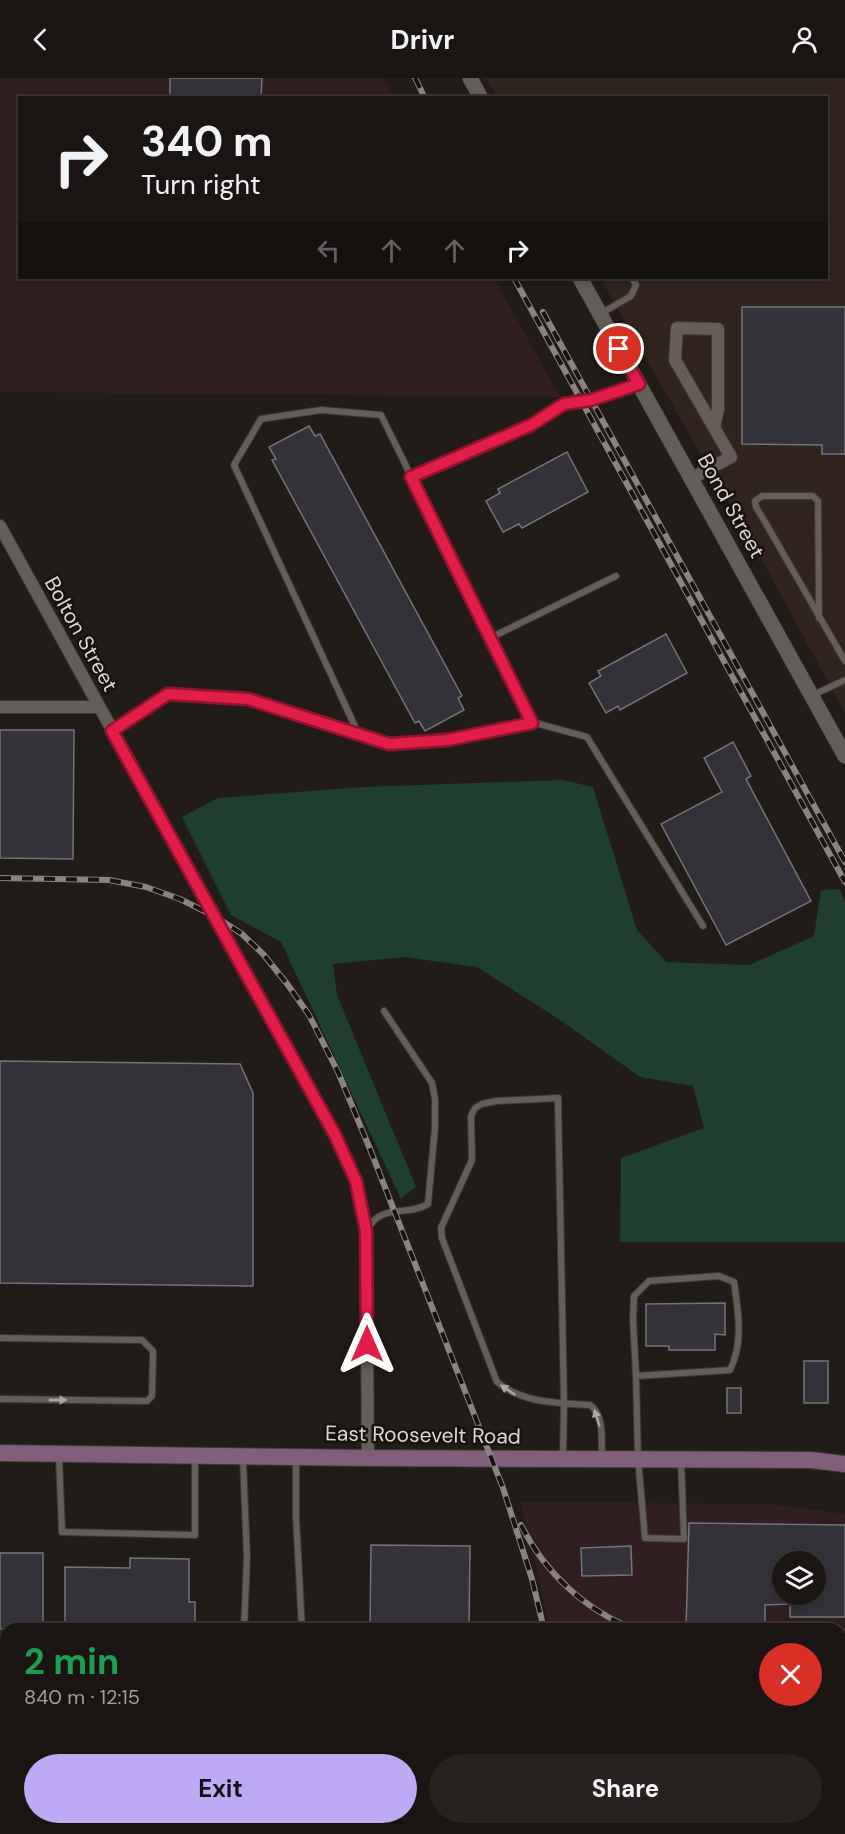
<!DOCTYPE html>
<meta charset="utf-8">
<style>
body{margin:0;font-family:"DM Sans",sans-serif;background:#272220;color:#f1f3f6;height:100vh;display:flex;flex-direction:column;font-size:22px;white-space:nowrap}
*{box-sizing:border-box;margin:0}
p{font-size:20px;color:#9f9f9f}
.icon{flex:none;width:33px;height:33px;fill:none;stroke:currentColor;stroke-width:2;stroke-linecap:round;stroke-linejoin:round}
.map{position:relative;flex:1;overflow:hidden}
.panel{position:absolute;left:0px;top:1545px;width:846px;height:212px;display:flex;flex-direction:column;background:#1a1512;border-radius:18px 18px 0 0;box-shadow:0 3px 9px #0003,0 0 0 2px #383432}
.panel>*{flex:none}
.banner{position:absolute;left:18px;top:18px;width:810px;height:183px;border-radius:0px;box-shadow:0 3px 9px #0003,0 0 0 2px #383432;background:#1a1512;color:#f1f3f6;overflow:hidden}
.fabs{position:absolute;left:772px;top:1473px;display:grid;gap:12px}
.fabs a{display:grid;place-items:center;width:54px;height:54px;border-radius:50%;background:#1a1512;box-shadow:0 3px 9px #0003,0 0 0 2px #383432;font-size:30px}
.pin{position:absolute;display:grid;place-items:center;width:51px;height:51px;color:#fff;margin:-26px;border:3px solid #fff;border-radius:50%;box-shadow:0 2px 6px #0007}
.me{position:absolute;width:66px;margin:-33px;rotate:0deg;stroke-linejoin:round;filter:drop-shadow(0 0 4px #0008)}
.turn{display:flex;align-items:center;gap:21px;height:126px;padding:0 24px;font-size:27px}
.turn .icon{width:78px;height:78px;stroke-width:2.5}
.turn b{display:block;font-size:42px;line-height:51px}
.lanes{display:flex;align-items:center;height:57px;padding:0 24px;background:#0003;justify-content:center;gap:30px;direction:ltr}
.lanes .off{opacity:.35}
.round{display:grid;place-items:center;flex:none;width:63px;height:63px;border-radius:32px;background:#272220}
.headline{display:flex;align-items:center;justify-content:space-between;height:102px;padding:0 24px}
h1{font-size:36px;font-weight:700;line-height:45px;color:#1e9e55}
.button{display:flex;gap:12px;margin-top:auto;padding:12px 24px}
.button a{flex:1;height:69px;border-radius:36px;background:#bea9f5;color:#111;font-size:24px;font-weight:700;line-height:69px;text-align:center}
.button a+a{background:#272220;color:#f1f3f6}
header{display:flex;justify-content:space-between;align-items:center;height:78px;padding:0 24px;background:#1a1512;font-size:27px;font-weight:700}
.map>svg:first-child{display:block}
.built{fill:#30241d}
.industrial{fill:#311e21;fill-rule:evenodd}
.green{fill:#1f3f2f}
.building{fill:#333239;stroke:#75747c;stroke-width:1.5;fill-rule:evenodd}
.lines{fill:none;stroke-linecap:round;stroke-linejoin:round}
.service-casing{stroke:#3d3836;stroke-width:8}
.minor-casing{stroke:#3d3836;stroke-width:14}
.tertiary-casing{stroke:#3d3836;stroke-width:16}
.secondary-casing{stroke:#3d3836;stroke-width:18}
.service{stroke:#645d58;stroke-width:6}
.minor{stroke:#645d58;stroke-width:12}
.tertiary{stroke:#645d58;stroke-width:15}
.secondary{stroke:#815e7a;stroke-width:16}
.rail-casing{stroke:#8a8481;stroke-width:6}
.rail{stroke:#18120f;stroke-width:4;stroke-dasharray:11;stroke-linecap:butt}
.oneway{fill:#ada7a4}
.route-casing{stroke:#92132f;stroke-width:15}
.route{stroke:#e11d48;stroke-width:10}
.labels{text-anchor:middle;dominant-baseline:central;stroke-width:5;stroke-linejoin:round;paint-order:stroke}
.street-label{font-size:21px;fill:#ddd8d6;stroke:#18120f}
</style>
<header><svg class="icon" aria-label="back" viewBox="0 0 24 24"><path d="M15 5l-7 7 7 7"/></svg>Drivr<svg class="icon" aria-label="person" viewBox="0 0 24 24"><circle cx="12" cy="8" r="4"/><path d="M4 21q1-7 8-7t8 7"/></svg></header>
<div class="map">
<svg width="845" height="1756" viewBox="0 0 845 1756">
<rect width="100%" height="100%" fill="#221c18"/>
<polygon class="built" points="485,0 845,0 845,635 769,495 600,200 826,200 826,20 497,19"/>
<g class="industrial">
<polygon points="0,0 384,0 394,19 20,20 20,200 494,200 560,319 0,314"/>
<path d="M521 1424 770 1426 845 1436V1687L840 1688V1551H550ZM783 1484H816V1516H783Z"/>
<polygon points="500,1751 500,1750 763,1751 757,1756 496,1756"/>
</g>
<polygon class="green" points="563,702 593,709 637,852 666,884 749,887 814,858 821,812 839,811 845,823 845,1164 620,1164 621,1080 704,1050 693,1008 640,999 560,942 477,889 404,879 333,886 337,917 416,1109 401,1121 281,864 231,837 182,739 218,720 364,709"/>
<g class="building">
<polygon points="170,0 262,0 261,20 170,18"/>
<polygon points="742,229 845,229 845,376 822,376 822,367 742,366"/>
<polygon points="309,348 315,358 320,356 462,618 458,620 464,632 425,653 419,643 415,645 272,382 276,381 269,369"/>
<polygon points="567,374 588,414 522,450 519,446 503,454 486,423 500,415 498,411"/>
<polygon points="666,556 687,595 620,632 618,628 606,635 589,605 601,598 598,593"/>
<polygon points="0,652 74,652 73,781 0,780"/>
<polygon points="733,664 751,698 746,701 811,823 726,867 661,746 722,714 704,680"/>
<polygon points="0,983 240,986 253,1015 253,1208 0,1205"/>
<polygon points="725,1225 725,1257 715,1256 715,1272 669,1272 669,1268 646,1268 646,1226"/>
<rect x="804" y="1283" width="24" height="42"/>
<rect x="727" y="1310" width="14" height="25"/>
<path d="M689 1445 845 1447V1539H790V1526L765 1527V1551H686ZM783 1484H816V1516H783Z"/>
<polygon points="371,1467 470,1468 469,1551 370,1551"/>
<polygon points="631,1468 632,1497 582,1498 581,1470"/>
<rect x="0" y="1475" width="43" height="76"/>
<polygon points="130,1480 189,1481 189,1524 195,1524 195,1551 65,1551 65,1489 130,1490"/>
</g>
<g class="lines">
<defs>
<g id="service">
<polyline points="600,236 631,218 636,207 632,200"/>
<polyline points="411,399 531,347 564,326 591,322 637,306"/>
<polyline points="819,540 818,423 813,418 762,418 755,423 756,429 765,444 845,583"/>
<polyline points="490,560 616,498"/>
<polyline points="813,617 845,602"/>
<polyline points="532,644 587,659 703,848"/>
<polyline points="113,652 168,616 248,621 389,666 447,662 532,644 381,337 321,332 261,341 234,387 359,657"/>
<path d="M367 1152C382 1124 407 1139 428 1126L435 1049V1021L432 1005 384 933"/>
<polyline points="0,1260 142,1262 153,1273 152,1318 147,1323 0,1321"/>
<path d="M636 1298 633 1242 634 1218 649 1203 719 1198 734 1204C738 1233 744 1264 730 1292L636 1298 638 1381 645 1460 684 1461 681 1382"/>
<path d="M563 1378 564 1326 558 1020 496 1023 482 1026 475 1030 471 1038 472 1082 441 1150 442 1160 497 1304C522 1325 558 1325 590 1327 605 1338 601 1363 602 1380"/>
<polyline points="59,1379 62,1454 195,1457 195,1380"/>
<polyline points="296,1379 296,1439 302,1551"/>
<polyline points="243,1381 247,1480 244,1551"/>
</g>
<g id="minor">
<polyline points="692,400 731,379 675,282 677,250 718,251 718,331 714,350"/>
<polyline points="0,448 335,1057 356,1103 366,1153 368,1380"/>
<polyline points="0,629 99,629"/>
</g>
<g id="tertiary">
<polyline points="470,0 481,20"/>
<polyline points="580,200 845,678"/>
</g>
<polyline id="secondary" points="0,1375 368,1380 811,1382 845,1386"/>
</defs>
<use href="#service" class="service-casing"/>
<use href="#minor" class="minor-casing"/>
<use href="#tertiary" class="tertiary-casing"/>
<use href="#secondary" class="secondary-casing"/>
<use href="#service" class="service"/>
<use href="#minor" class="minor"/>
<use href="#tertiary" class="tertiary"/>
<use href="#secondary" class="secondary"/>
<defs>
<g id="rail">
<polyline points="415,0 425,20"/>
<polyline points="514,200 845,804"/>
<polyline points="543,234 845,784"/>
<polyline points="0,800 109,802 146,809 180,821 216,839 242,856 263,876 288,907 309,937 338,994 370,1071 503,1410 532,1501 544,1551"/>
<path d="M521 1447C545 1495 585 1532 634 1551"/>
<polyline points="484,1756 489,1750"/>
</g>
</defs>
<use href="#rail" class="rail-casing"/>
<use href="#rail" class="rail"/>
</g>
<defs><path id="oneway-solid" d="M-6-.8H1V-3.2L6.5 0L1 3.2V.8H-6Z" transform="scale(1.5)"/></defs>
<g class="oneway">
<use href="#oneway-solid" transform="translate(508 1312) rotate(-146)"/>
<use href="#oneway-solid" transform="translate(58 1322)"/>
<use href="#oneway-solid" transform="translate(597 1340) rotate(-107)"/>
</g>
<g class="lines">
<defs>
<polyline id="route" points="367,1266 366,1153 356,1103 335,1057 112,653 168,616 248,621 389,666 447,662 532,645 411,399 531,347 564,326 591,322 639,306 619,271"/>
</defs>
<use href="#route" class="route-casing"/>
<use href="#route" class="route"/>
</g>
<g class="labels">
<g class="street-label">
<text transform="translate(731 428) rotate(61)">Bond Street</text>
<text transform="translate(81 556) rotate(61)">Bolton Street</text>
<text transform="translate(423 1357) rotate(1)">East Roosevelt Road</text>
</g>
</g>
</svg>
<div class="fabs">
<a><svg class="icon" aria-label="layers" viewBox="0 0 24 24"><path d="M12 4l9 5-9 5-9-5zM3 14l9 5 9-5"/></svg></a>
</div>
<div class="pin" style="left:619px;top:271px;background:#d93025"><svg class="icon" aria-label="arrive" viewBox="0 0 24 24"><path d="M6 21V4h12l-3 4 3 4H6"/></svg></div>
<svg class="me" style="left:367px;top:1266px" viewBox="-20 -20 40 40"><path d="M0-17L14 15 0 8-14 15z" fill="#e11d48" stroke="#fff" stroke-width="4"/></svg>
<div class="banner">
<div class="turn"><svg class="icon" aria-label="right" viewBox="0 0 24 24"><path d="M7 20v-9h11M14 6l5 5-5 5"/></svg><div><b>340 m</b>Turn right</div></div>
<div class="lanes"><svg class="icon off" aria-label="left" viewBox="0 0 24 24"><path d="M17 20v-9H6M10 6l-5 5 5 5"/></svg><svg class="icon off" aria-label="ahead" viewBox="0 0 24 24"><path d="M12 20V5M6 11l6-6 6 6"/></svg><svg class="icon off" aria-label="ahead" viewBox="0 0 24 24"><path d="M12 20V5M6 11l6-6 6 6"/></svg><svg class="icon" aria-label="right" viewBox="0 0 24 24"><path d="M7 20v-9h11M14 6l5 5-5 5"/></svg></div>
</div>
<section class="panel">
<div class="headline"><div><h1>2 min</h1><p>840 m · 12:15</p></div><a class="round" style="background:#d93025;color:#fff"><svg class="icon" aria-label="close" viewBox="0 0 24 24"><path d="M6 6l12 12M18 6L6 18"/></svg></a></div>
<div class="button"><a>Exit</a><a>Share</a></div>
</section>
</div>
